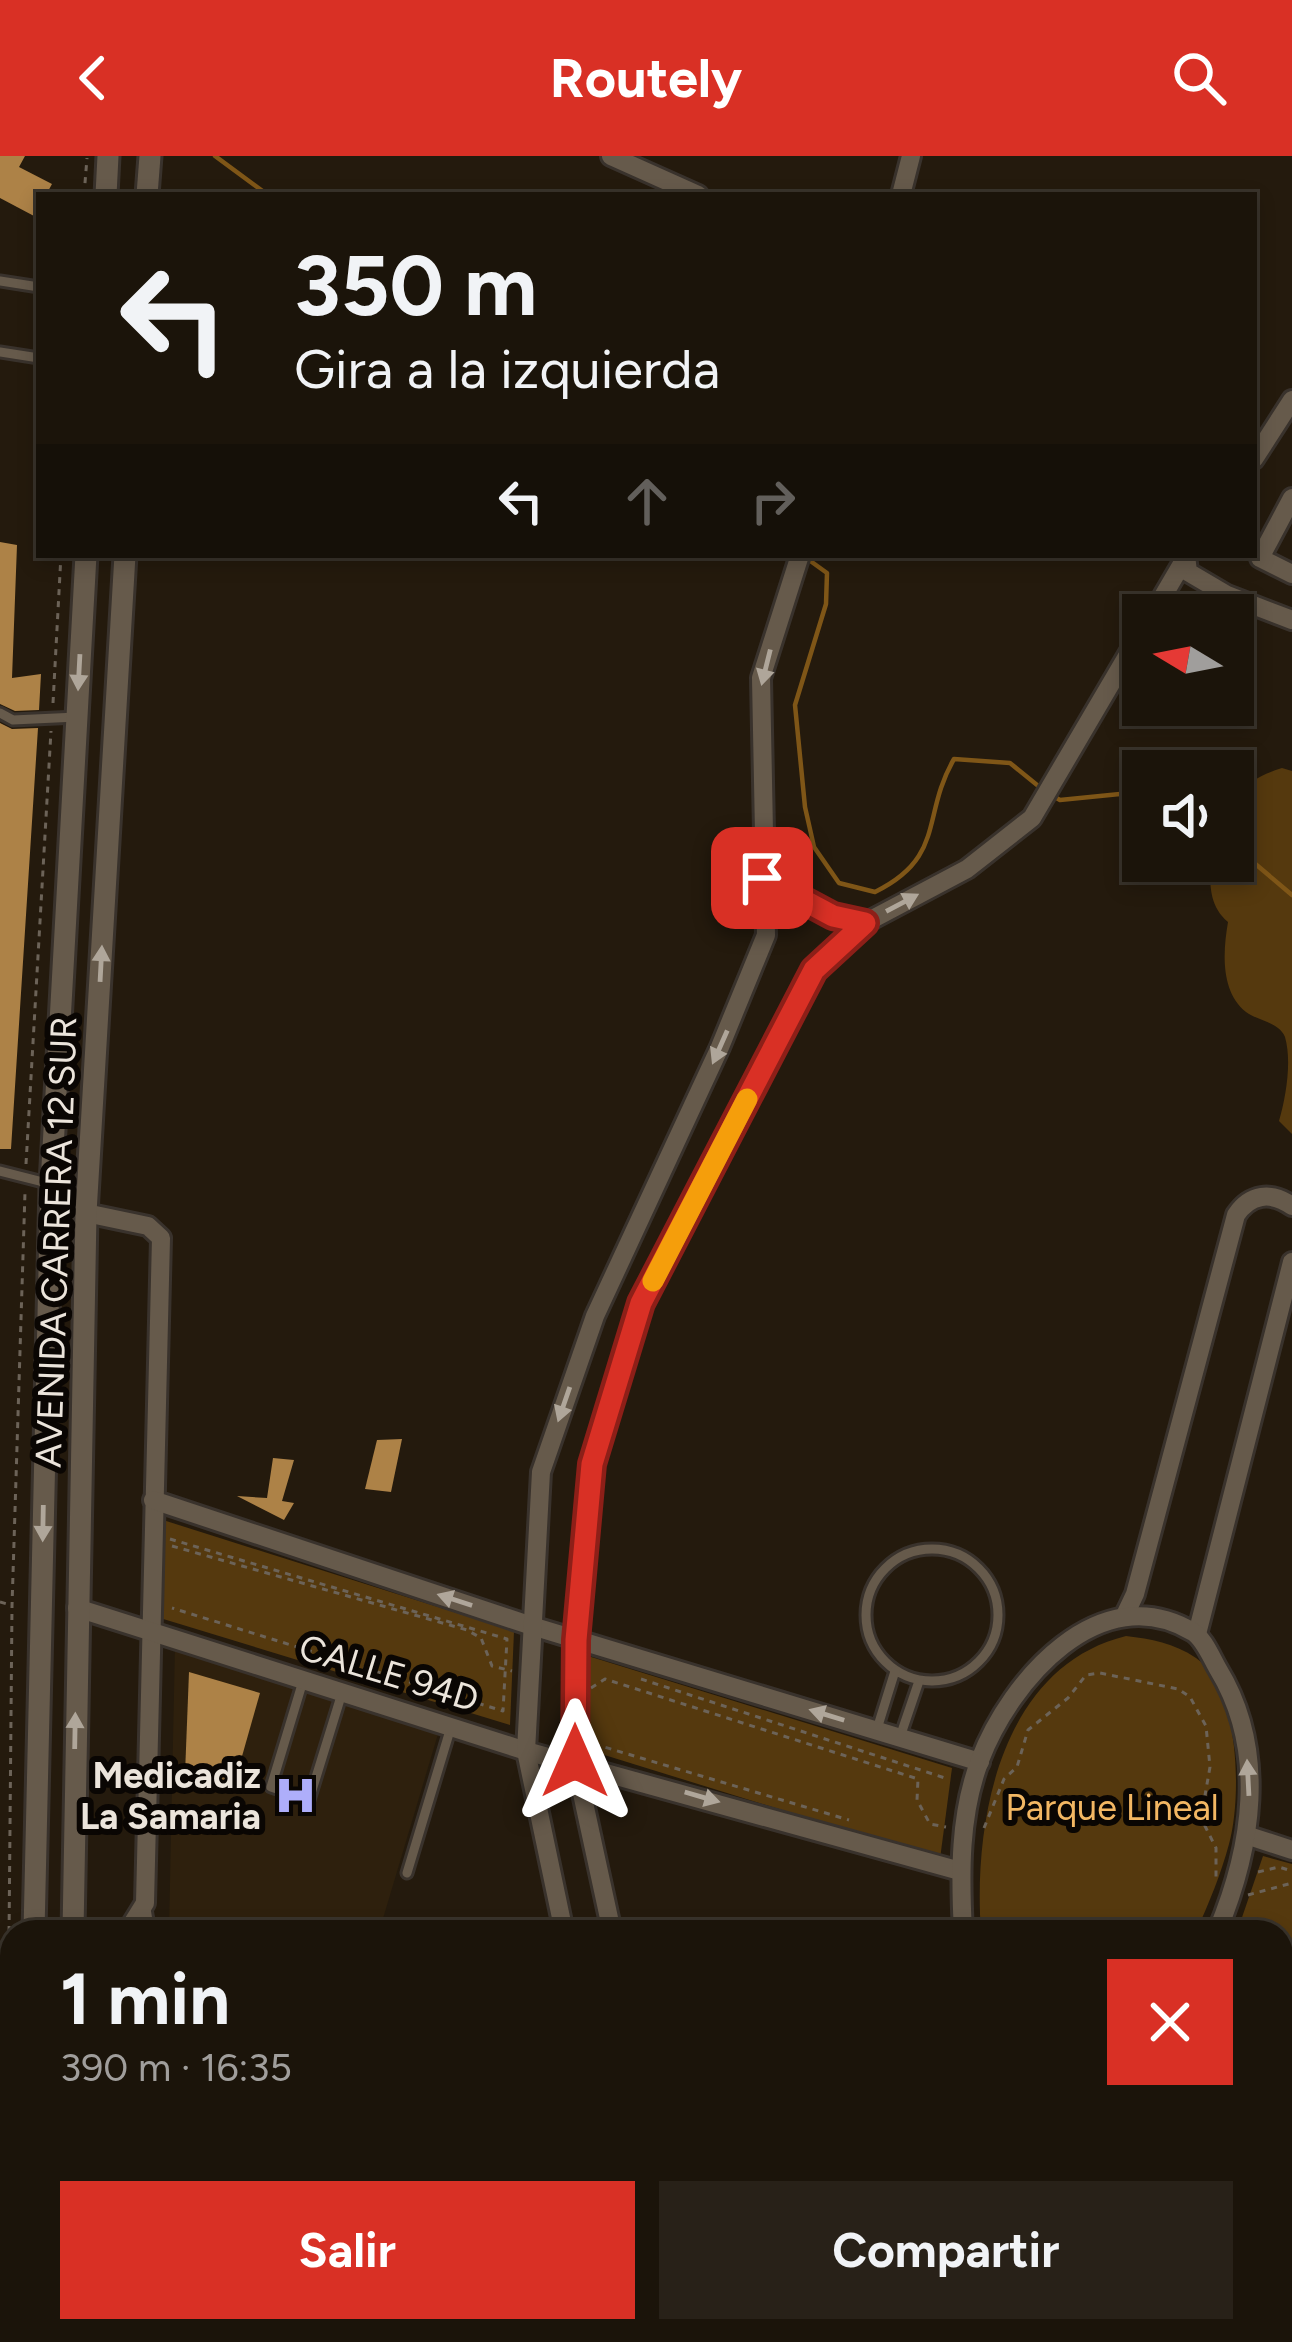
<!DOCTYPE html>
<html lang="es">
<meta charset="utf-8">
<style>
body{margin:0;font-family:Figtree,sans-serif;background:#282118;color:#f1f3f6;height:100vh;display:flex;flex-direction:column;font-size:45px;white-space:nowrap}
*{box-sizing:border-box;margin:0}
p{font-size:39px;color:#a09e9c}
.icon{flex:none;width:66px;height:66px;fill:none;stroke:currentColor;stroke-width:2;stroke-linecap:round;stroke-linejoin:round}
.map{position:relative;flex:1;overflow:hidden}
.sheet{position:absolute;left:0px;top:1764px;width:1293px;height:423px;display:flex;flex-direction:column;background:#1b140a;border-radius:36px 36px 0 0;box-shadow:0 6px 18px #0003,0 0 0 3px #39332b}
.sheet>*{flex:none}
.top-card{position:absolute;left:36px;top:36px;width:1221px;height:366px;border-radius:0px;box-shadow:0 6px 18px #0003,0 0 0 3px #39332b;background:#1b140a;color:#f1f3f6;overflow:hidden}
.needle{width:78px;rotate:280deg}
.buttons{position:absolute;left:1122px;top:438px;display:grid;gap:24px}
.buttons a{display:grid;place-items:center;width:132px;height:132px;border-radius:0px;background:#1b140a;box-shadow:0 6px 18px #0003,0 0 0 3px #39332b;font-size:60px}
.pin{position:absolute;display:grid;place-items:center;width:102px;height:102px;color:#fff;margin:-51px;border-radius:24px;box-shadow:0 6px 18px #0006}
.me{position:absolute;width:132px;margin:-66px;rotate:0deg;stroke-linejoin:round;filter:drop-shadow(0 0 9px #0008)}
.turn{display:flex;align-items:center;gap:42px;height:252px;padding:0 60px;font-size:54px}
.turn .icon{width:156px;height:156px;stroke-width:2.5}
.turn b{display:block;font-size:84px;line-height:102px}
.lanes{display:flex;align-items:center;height:114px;padding:0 60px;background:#0003;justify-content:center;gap:60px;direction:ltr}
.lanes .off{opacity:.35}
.round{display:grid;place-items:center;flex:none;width:126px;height:126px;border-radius:0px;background:#282118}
.overview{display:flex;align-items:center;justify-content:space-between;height:204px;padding:0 60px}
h1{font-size:72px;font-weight:700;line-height:90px}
.button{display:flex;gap:24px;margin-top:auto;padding:24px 60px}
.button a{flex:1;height:138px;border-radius:0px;background:#d93025;color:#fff;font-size:48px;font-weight:700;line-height:138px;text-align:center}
.button a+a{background:#282118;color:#f1f3f6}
header{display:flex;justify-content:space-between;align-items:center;height:156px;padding:0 60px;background:#d93025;color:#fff;font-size:54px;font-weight:700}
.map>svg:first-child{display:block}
.built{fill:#2e200d}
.green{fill:#55390e}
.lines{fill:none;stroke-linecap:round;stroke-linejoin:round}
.stream{stroke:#7f5617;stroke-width:4.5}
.building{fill:#ad8247}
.service-casing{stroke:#39322c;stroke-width:15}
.minor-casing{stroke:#39322c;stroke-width:24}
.tertiary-casing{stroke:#39322c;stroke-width:27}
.path{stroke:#6c6358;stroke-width:3;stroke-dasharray:6 6;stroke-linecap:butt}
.service{stroke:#665a4b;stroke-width:9}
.minor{stroke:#665a4b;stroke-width:18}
.tertiary{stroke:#665a4b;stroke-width:21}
.oneway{fill:#afa69a}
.route-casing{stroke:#8d1f18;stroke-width:30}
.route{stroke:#d93025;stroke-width:21}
.slow{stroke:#f59e0b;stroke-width:21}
.labels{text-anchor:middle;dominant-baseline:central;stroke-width:12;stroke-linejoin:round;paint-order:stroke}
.street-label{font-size:36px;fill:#ebe4db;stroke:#0a0603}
.poi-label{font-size:36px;font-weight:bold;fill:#ebe4db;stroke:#0a0603;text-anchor:end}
.park-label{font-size:36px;fill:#f3b763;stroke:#0a0603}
</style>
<header><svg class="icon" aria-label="back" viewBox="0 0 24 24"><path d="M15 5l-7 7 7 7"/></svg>Routely<svg class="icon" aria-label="search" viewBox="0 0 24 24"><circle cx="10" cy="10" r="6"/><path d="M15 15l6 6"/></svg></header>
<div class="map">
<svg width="1292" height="2186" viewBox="0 0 1292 2186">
<rect width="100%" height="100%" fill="#241a0d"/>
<polygon class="built" points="175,1490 438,1578 379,1776 169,1776"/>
<g class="green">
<path d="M1282 612 1292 615V978L1279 965C1286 941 1292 905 1285 881 1279 866 1258 865 1246 856 1220 835 1223 795 1228 766 1209 750 1210 729 1210 705L1228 706 1236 701C1236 651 1227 629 1282 612Z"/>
<polygon points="163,1364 514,1475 510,1569 160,1462"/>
<path d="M1126 1480C1151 1483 1174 1487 1196 1502 1240 1532 1242 1642 1229 1688 1221 1718 1209 1747 1196 1776H981C973 1666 1000 1511 1126 1480Z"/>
<polygon points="588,1500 952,1612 940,1703 585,1593"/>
<polygon points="1263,1700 1292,1708 1292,1800 1281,1797 1281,1776 1237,1776"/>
</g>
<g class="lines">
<g class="stream">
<polyline points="215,0 268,39"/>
<path d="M809 404 827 417 826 448 795 549 805 651 814 691 839 727 875 736C946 701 921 660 954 603L1010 607 1042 633"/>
<polyline points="1051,639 1060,644 1130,637 1143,644"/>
<polyline points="1233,689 1292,739"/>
</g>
</g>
<g class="building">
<polygon points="0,0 25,0 19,11 52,28 46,39 39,39 34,60 0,42"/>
<polygon points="0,386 17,389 12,522 41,518 39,554 15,555 0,548"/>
<polygon points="0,567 12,573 38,572 11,993 0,993"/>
<polygon points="402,1283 391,1336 365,1333 377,1284"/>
<polygon points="273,1302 294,1304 282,1345 294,1347 284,1364 237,1340 267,1342"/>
<polygon points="189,1516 260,1537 233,1632 185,1618"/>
</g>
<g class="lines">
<defs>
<g id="service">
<polyline points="0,125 39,131"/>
<polyline points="0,196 39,202"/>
<polyline points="0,557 13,564 77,561"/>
<polyline points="0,1015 51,1028"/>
<circle cx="932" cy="1459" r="66"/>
<polyline points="303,1525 271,1631 309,1644 342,1537"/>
<polyline points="877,1573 895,1515"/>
<polyline points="900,1581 919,1525"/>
<polyline points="407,1717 451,1571"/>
<polyline points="145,1747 150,1776"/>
<polyline points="1142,2175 1173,2186"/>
<polyline points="149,2186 151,2175"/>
<polyline points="1121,2186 1123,2175"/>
</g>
<g id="minor">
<polyline points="611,0 698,39"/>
<polyline points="901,39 911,0"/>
<polyline points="1254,303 1292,244"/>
<polyline points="1292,342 1260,402 1292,418"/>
<polyline points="1186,399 1188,416 1227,439 1292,464"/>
<polyline points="1152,459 1183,406"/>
<polyline points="762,722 833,760 865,767"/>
<polyline points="86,1057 148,1070 161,1082 145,1747 127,1776"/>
<polyline points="153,1344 532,1470 980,1606"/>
<polyline points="77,1452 526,1595 960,1715"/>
<path d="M1125 1459 1135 1438 1236 1059C1250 1038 1271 1035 1292 1050"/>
<polyline points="1197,1478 1292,1106"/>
<polyline points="1249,1680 1292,1694"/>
<polyline points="564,1776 526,1595 541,1316 595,1160 720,891 766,779 761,522 800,399"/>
<polyline points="612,1776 575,1605 576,1484 592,1308 641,1147 814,815 865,767 967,713 1032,662 1143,473"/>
<path d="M963 1776C960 1719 959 1659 980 1604 1010 1525 1100 1420 1193 1476 1204 1483 1211 1501 1218 1513 1268 1595 1252 1692 1217 1776"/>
<polyline points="1281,1814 1292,1818"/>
<polyline points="0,2024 12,2028"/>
<polyline points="0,2080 12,2084"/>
<polyline points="643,2175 655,2180 670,2175"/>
<polyline points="952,2186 954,2175"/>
<polyline points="984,2186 986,2175"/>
</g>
<g id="tertiary">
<polyline points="106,39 108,0"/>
<polyline points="147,39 150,0"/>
<polyline points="34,1776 51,1028 86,399"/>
<polyline points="73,1776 86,1057 125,399"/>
<polyline points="27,2186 27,2175"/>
<polyline points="70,2186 70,2175"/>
</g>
</defs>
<use href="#service" class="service-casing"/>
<use href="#minor" class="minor-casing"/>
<use href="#tertiary" class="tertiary-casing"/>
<g class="path">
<polyline points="84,39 87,2"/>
<polyline points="53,547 61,399"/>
<polyline points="26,1008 51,575"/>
<polyline points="170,1383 507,1483 503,1555 172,1452"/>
<polyline points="172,1390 467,1474 481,1482 492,1510 512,1515"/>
<polyline points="0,1446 11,1449"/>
<polyline points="641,1523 945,1622"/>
<polyline points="591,1532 605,1523 918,1623 917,1644 930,1668 946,1671"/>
<polyline points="594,1588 849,1664"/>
<polyline points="984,1672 1004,1623 1017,1611 1028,1574 1068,1542 1086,1519 1100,1517 1178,1533 1190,1541 1206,1570 1210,1611 1201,1662 1216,1692 1216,1721"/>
<polyline points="1258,1716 1279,1711 1292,1715"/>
<polyline points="1248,1739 1292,1727"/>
<polyline points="1241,1771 1256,1776"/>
<polyline points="1281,1784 1292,1788"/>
<polyline points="7,2004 12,1450 25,1036"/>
<polyline points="7,2044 7,2064"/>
<polyline points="6,2186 7,2104"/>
</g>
<use href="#service" class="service"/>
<use href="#minor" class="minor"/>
<use href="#tertiary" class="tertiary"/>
</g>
<defs><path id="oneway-solid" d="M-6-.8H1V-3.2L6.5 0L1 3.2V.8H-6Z" transform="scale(3)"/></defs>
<g class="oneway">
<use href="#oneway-solid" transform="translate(766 511) rotate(104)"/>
<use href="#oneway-solid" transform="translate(79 516) rotate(93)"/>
<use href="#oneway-solid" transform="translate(902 747) rotate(-28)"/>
<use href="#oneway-solid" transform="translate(101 808) rotate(-87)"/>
<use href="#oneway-solid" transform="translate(720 891) rotate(114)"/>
<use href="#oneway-solid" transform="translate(564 1248) rotate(109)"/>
<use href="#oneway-solid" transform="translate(43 1367) rotate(91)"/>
<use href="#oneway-solid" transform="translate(455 1444) rotate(-162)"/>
<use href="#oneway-solid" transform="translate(827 1559) rotate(-163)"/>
<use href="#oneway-solid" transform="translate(75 1575) rotate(-89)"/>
<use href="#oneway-solid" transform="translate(1248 1622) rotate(-93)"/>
<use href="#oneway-solid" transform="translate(702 1641) rotate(16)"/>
</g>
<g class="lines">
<defs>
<polyline id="route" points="575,1605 576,1484 592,1308 641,1147 814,814 865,767 833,760 762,722"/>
</defs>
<use href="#route" class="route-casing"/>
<use href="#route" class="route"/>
<polyline class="slow" points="653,1125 747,943"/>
</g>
<defs>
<symbol id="hospital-bare" viewBox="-9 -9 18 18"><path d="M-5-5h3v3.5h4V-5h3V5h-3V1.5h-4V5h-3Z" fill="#aeaefa" stroke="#0a0603" stroke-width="2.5" paint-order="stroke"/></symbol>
</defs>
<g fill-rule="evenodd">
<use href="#hospital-bare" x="266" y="1610" width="59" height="59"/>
</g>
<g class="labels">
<g class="street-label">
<text transform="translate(56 1086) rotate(-88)">AVENIDA CARRERA 12 SUR</text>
<text transform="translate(389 1517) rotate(17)">CALLE 94D</text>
</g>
<g class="poi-label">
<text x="261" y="1619">Medicadiz<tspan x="261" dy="41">La Samaria</tspan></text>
</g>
<g class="park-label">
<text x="1112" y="1651">Parque Lineal</text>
</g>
</g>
</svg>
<div class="buttons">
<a><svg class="needle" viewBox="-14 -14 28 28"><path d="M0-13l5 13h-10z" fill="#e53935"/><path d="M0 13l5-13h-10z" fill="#a09e9c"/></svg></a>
<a><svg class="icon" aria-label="sound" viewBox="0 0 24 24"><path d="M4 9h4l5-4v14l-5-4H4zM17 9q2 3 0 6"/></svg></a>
</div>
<div class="pin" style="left:762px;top:722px;background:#d93025"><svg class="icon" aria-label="arrive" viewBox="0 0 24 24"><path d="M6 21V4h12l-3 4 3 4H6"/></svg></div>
<svg class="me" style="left:575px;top:1605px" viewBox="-20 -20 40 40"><path d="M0-17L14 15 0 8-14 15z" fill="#d93025" stroke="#fff" stroke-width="4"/></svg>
<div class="top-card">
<div class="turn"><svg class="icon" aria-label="left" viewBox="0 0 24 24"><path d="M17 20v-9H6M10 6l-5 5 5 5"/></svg><div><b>350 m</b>Gira a la izquierda</div></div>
<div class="lanes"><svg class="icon" aria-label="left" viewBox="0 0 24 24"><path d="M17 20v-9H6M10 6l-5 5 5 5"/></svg><svg class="icon off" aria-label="ahead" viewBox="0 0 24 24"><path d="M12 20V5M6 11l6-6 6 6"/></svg><svg class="icon off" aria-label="right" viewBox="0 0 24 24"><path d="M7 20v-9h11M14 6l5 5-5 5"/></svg></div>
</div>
<section class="sheet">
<div class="overview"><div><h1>1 min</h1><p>390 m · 16:35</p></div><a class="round" style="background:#d93025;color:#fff"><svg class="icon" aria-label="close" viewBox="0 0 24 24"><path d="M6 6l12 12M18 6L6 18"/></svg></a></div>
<div class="button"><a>Salir</a><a>Compartir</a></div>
</section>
</div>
